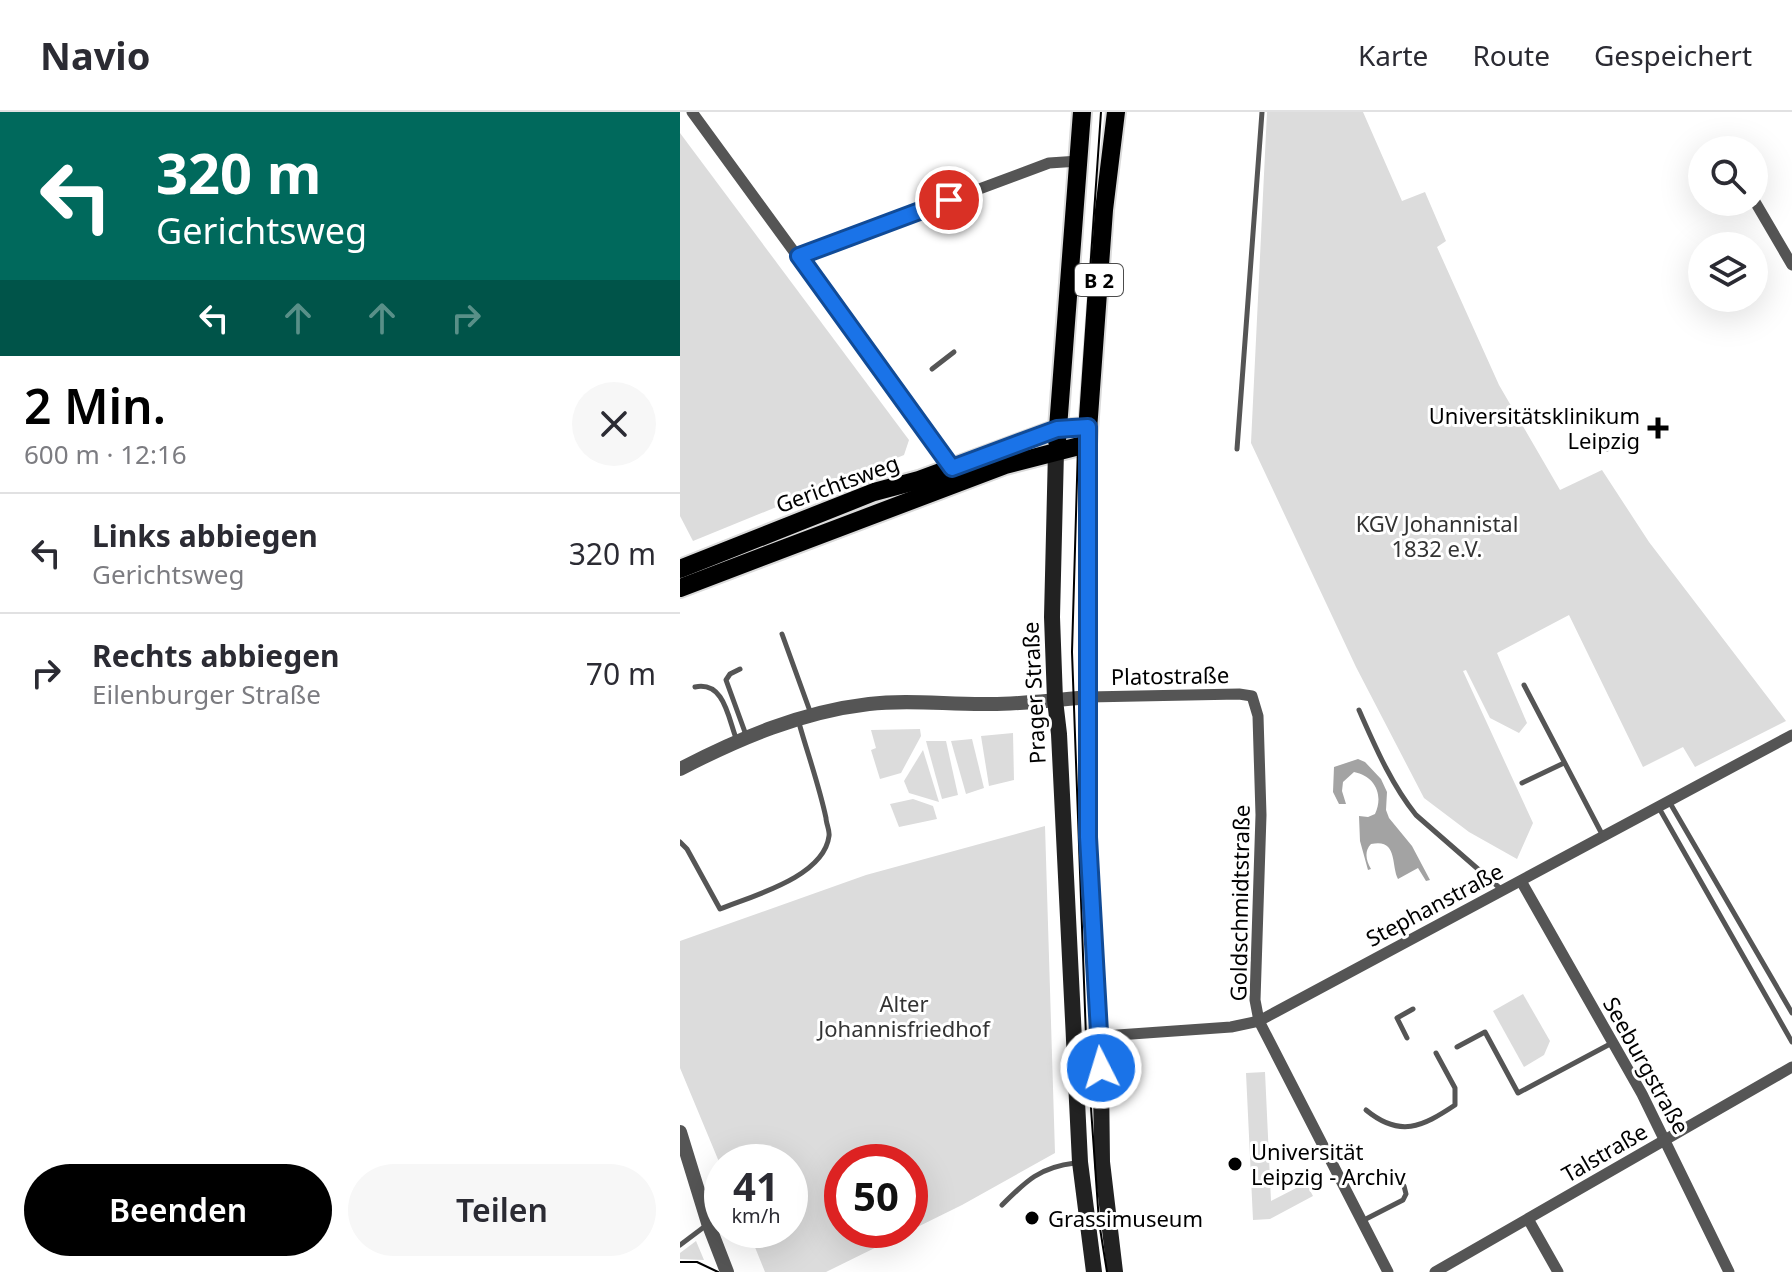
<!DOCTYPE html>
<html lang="de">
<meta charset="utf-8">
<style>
body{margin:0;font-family:"Noto Sans",sans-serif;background:#f7f7f7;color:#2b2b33;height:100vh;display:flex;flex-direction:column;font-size:30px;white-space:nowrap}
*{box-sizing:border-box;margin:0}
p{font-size:26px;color:#7c7c81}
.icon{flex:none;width:44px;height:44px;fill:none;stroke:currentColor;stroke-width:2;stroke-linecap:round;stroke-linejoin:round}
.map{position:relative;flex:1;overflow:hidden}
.side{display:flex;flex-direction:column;background:#fff;width:680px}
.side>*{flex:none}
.top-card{background:#00695c;color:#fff;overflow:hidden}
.controls{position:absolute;left:1008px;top:24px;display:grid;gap:16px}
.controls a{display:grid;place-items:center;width:80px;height:80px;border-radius:50%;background:#fff;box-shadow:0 8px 32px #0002;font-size:40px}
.speed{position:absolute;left:24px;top:1032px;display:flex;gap:16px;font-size:40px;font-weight:700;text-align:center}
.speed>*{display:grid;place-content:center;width:104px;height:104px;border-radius:50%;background:#fff;box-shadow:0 8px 32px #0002;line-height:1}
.speed small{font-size:20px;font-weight:400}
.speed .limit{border:12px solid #d22;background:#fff;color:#111}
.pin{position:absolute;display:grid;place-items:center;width:68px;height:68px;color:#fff;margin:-34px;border:4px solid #fff;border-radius:50%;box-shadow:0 2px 8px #0007}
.me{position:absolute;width:88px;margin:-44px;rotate:355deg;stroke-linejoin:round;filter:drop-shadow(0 0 6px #0008)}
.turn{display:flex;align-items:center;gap:28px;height:168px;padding:0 24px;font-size:36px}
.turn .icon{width:104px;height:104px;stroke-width:2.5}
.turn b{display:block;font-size:56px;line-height:68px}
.lanes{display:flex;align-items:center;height:76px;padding:0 24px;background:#0003;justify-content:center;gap:40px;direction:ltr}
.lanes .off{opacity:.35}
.round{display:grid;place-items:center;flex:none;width:84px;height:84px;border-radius:42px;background:#f7f7f7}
.headline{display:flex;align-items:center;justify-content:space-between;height:136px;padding:0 24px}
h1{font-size:48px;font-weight:600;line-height:60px;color:#000}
.cta{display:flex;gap:16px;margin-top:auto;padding:16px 24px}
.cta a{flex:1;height:92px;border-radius:48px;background:#000;color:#fff;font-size:32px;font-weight:600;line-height:92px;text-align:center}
.cta a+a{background:#f7f7f7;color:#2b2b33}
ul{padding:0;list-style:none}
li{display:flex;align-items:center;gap:24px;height:120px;padding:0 24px;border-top:2px solid #e1e1e2}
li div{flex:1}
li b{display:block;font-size:30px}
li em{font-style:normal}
header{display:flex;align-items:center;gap:48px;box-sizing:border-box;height:112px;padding:0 40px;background:#fff;border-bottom:2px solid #e1e1e2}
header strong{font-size:38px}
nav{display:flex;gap:44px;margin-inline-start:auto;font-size:28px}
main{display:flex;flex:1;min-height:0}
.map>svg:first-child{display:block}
.green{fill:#dcdcdc;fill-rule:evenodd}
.water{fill:#a3a3a3}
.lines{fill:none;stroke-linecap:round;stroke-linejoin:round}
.primary-casing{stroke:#dbdbdb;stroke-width:22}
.service{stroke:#555;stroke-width:5}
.minor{stroke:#555;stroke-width:11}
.tertiary{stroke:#555;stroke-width:14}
.secondary{stroke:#222;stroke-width:16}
.primary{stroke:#000;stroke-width:18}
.tram{stroke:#000;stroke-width:2}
.route-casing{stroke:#114b97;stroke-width:20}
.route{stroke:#1a73e8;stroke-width:14}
.poi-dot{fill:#000;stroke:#fff;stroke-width:3}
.labels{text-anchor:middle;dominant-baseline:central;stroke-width:6;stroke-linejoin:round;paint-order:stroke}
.shield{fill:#fff;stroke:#4c4c4c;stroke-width:2}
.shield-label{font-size:20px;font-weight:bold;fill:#000}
.poi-label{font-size:22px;fill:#000;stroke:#fff;text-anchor:start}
.street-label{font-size:22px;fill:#000;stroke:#fff}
.park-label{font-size:22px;fill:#333;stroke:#fff}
</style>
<header>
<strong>Navio</strong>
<nav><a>Karte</a><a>Route</a><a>Gespeichert</a></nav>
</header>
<main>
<section class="side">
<div class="top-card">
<div class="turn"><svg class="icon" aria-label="left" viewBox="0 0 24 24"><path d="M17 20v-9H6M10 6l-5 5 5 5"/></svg><div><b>320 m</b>Gerichtsweg</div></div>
<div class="lanes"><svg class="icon" aria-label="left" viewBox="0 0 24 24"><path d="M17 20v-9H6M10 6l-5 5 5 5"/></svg><svg class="icon off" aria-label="ahead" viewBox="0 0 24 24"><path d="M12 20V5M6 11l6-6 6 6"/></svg><svg class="icon off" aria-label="ahead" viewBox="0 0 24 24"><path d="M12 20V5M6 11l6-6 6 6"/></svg><svg class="icon off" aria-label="right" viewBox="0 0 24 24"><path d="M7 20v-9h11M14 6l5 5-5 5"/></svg></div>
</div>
<div class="headline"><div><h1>2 Min.</h1><p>600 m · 12:16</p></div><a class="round"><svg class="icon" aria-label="close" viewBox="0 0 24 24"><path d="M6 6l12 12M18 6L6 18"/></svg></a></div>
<ul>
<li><svg class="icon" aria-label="left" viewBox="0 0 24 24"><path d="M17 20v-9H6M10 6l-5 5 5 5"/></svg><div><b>Links abbiegen</b><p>Gerichtsweg</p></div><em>320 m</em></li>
<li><svg class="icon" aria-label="right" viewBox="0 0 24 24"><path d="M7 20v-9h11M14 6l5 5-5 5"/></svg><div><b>Rechts abbiegen</b><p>Eilenburger Straße</p></div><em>70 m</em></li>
</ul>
<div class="cta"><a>Beenden</a><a>Teilen</a></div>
</section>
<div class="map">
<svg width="1112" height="1160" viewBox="0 0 1112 1160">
<rect width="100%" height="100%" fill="#fff"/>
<g class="green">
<polygon points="587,0 683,0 722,89 745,80 766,129 757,135 819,273 880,378 922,358 969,430 1106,609 1015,655 1003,635 963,655 889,503 817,541 847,611 839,621 810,606 786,558 783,559 853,711 837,747 789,720 744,686 676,555 571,331"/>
<polygon points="0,21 229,328 224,343 13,429 0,404"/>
<polygon points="216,358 218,366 163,384 160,380"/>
<polygon points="222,379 238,379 195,392 72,442 70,438 91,429"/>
<polygon points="240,617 241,624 221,661 200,667 191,638 196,636 191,618"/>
<polygon points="333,621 334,668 309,674 301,624"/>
<polygon points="292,627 304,676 286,682 271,629"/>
<polygon points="246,629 266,629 278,683 262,687"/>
<polygon points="243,638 259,690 229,681 224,669"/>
<polygon points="233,687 253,694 257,707 219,715 210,692"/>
<path d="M365 714 375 1041 282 1093 146 1160H85L68 1118H110V1050H42V1057L0 956V829L186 763ZM162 1050H230V1118H162Z"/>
<polygon points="843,882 870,929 864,943 844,955 813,899"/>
<polygon points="585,960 591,1089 626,1071 633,1084 590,1107 573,1108 566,961"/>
<polygon points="16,1129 24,1148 0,1147 0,1141"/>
</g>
<path class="water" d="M678 647 685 650 701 667 707 680 706 698 709 706 732 734 750 768 746 769 738 756 718 767C711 753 718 726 691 732 684 739 686 749 691 757L688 758 680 729 679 704 688 705 695 702C704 683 695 664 674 660L663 670 662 679 666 692H659L653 680 654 655Z"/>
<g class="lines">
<defs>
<g id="primary">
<polyline points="377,329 402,0"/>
<polyline points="0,457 194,380 239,368 377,317 408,315"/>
<polyline points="0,476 325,353 407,332 424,98 436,0"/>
</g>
</defs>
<use href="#primary" class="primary-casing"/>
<g class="service">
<polyline points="252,257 274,240"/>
<polyline points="922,328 927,337"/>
<polyline points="557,337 582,0"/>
<polyline points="102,522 131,602"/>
<polyline points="60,557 50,562 46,568 66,623"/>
<polyline points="844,573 923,724"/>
<path d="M15 575C44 569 48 605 56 626"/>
<path d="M679 598C695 634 711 672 736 703L822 778"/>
<polyline points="842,671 884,651"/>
<polyline points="990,691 1112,901"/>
<polyline points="979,696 1112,930"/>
<path d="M0 730 7 737 40 797C72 784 144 765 149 724 150 719 146 711 146 706 139 673 128 643 119 611"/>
<polyline points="727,926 717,906 733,897"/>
<polyline points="777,935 805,920 838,981 932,931"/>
<path d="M686 998C720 1026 742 1015 775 993V976L756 941"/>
<path d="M322 1093C346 1069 360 1055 395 1051"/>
<polyline points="682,1109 723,1088 726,1082 724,1074"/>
<polyline points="0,1133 28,1112"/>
</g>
<g class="minor">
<polyline points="12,0 272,356"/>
<polyline points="1074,88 1112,153"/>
<polyline points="119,144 369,51 399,49"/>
<polyline points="408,585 559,582 572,584 578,604 581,703 575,888 579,909 708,1160"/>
<polyline points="841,769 962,982 1049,1160"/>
<polyline points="395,926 551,915 579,909 1112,623"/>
<polyline points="848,1107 878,1160"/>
<polyline points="755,1160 1112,955"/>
</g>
<g class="tertiary">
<path d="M0 657C60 626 121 600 189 592 229 587 270 593 311 592 343 592 376 588 408 585"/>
<polyline points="0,1020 28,1111 47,1160"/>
</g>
<g class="secondary">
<polyline points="407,332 408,725 421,966 422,1050 435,1160"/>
<polyline points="376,339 372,505 375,588 379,622 400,1050 414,1160"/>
</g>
<use href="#primary" class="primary"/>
<g class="tram">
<polyline points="421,0 398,334 392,540 406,925 419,1110 427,1160"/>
<polyline points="0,1150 17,1150 38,1160"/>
</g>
</g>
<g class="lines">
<defs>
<polyline id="route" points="269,88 119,144 272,356 377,317 408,315 408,725 421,956"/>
</defs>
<use href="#route" class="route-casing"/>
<use href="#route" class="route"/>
</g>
<g class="poi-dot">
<path d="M974 304h8v8h8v8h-8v8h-8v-8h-8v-8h8z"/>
<circle cx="555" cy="1052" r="8"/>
<circle cx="352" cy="1106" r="8"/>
</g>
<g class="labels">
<rect class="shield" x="395" y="152" width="48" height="32" rx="6"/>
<g class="shield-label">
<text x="419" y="168">B 2</text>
</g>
<g class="poi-label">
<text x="960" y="303" text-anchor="end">Universitätsklinikum<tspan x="960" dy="25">Leipzig</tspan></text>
<text x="571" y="1039">Universität<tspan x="571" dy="25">Leipzig - Archiv</tspan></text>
<text x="368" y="1106">Grassimuseum</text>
</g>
<g class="street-label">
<text transform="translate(157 371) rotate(-20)">Gerichtsweg</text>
<text transform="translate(490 563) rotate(-1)">Platostraße</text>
<text transform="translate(353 581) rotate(-93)">Prager Straße</text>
<text transform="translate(559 791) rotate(-89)">Goldschmidtstraße</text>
<text transform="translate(754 792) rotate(-28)">Stephanstraße</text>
<text transform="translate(967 953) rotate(61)">Seeburgstraße</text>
<text transform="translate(924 1040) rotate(-30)">Talstraße</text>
</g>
<g class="park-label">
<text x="757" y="411">KGV Johannistal<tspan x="757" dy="25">1832 e.V.</tspan></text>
<text x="224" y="891">Alter<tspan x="224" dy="25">Johannisfriedhof</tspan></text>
</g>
</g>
</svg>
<div class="controls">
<a><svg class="icon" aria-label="search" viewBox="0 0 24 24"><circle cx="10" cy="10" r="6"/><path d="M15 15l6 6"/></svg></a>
<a><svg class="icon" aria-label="layers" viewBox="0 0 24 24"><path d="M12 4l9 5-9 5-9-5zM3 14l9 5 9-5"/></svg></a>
</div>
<div class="speed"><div>41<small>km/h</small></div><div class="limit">50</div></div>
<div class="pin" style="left:269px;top:88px;background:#d93025"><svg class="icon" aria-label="arrive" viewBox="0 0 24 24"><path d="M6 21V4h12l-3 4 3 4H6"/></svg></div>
<svg class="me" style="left:421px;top:956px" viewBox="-20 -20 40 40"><circle r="17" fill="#1a73e8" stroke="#fff" stroke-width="3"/><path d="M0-11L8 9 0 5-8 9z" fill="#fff"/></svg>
</div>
</main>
